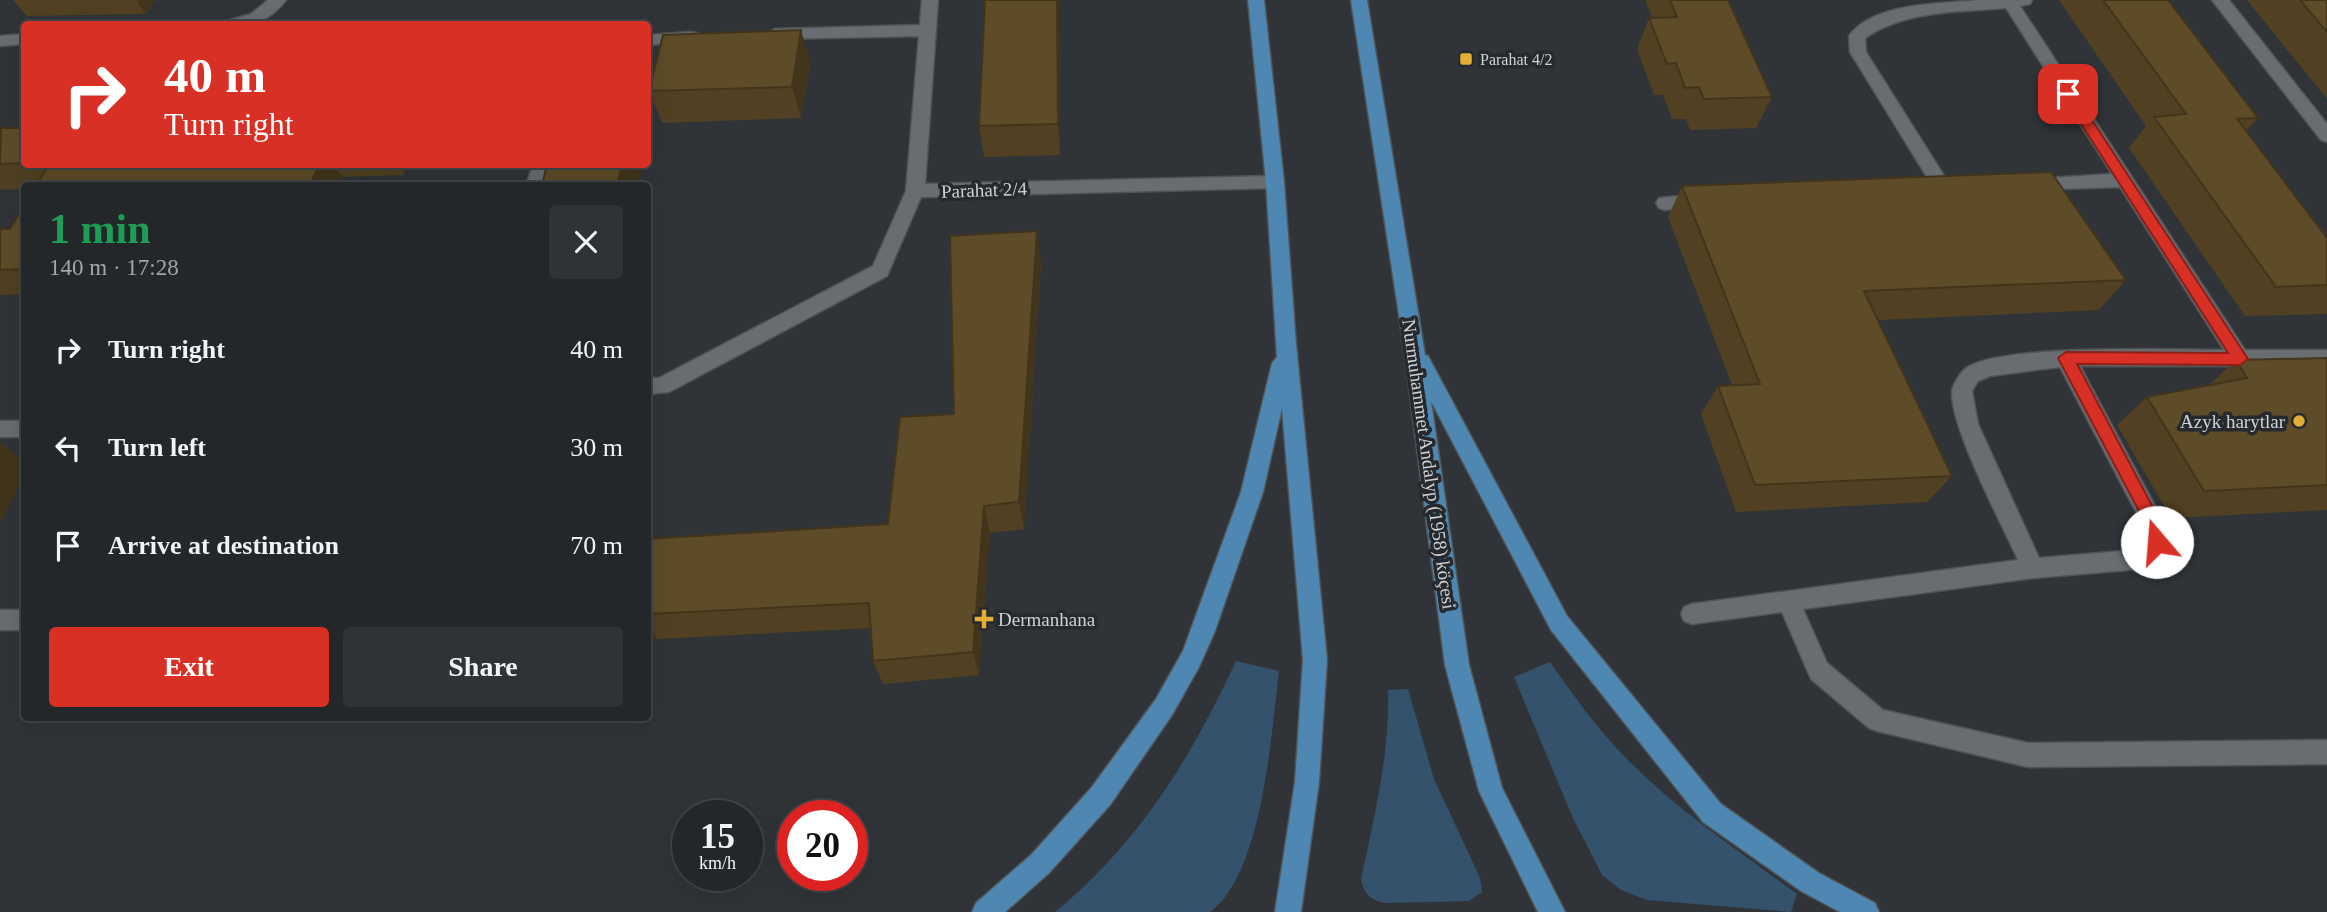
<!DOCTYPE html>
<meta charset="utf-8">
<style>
body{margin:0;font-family:Georgia,serif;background:#303336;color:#f1f3f6;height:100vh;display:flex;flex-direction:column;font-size:26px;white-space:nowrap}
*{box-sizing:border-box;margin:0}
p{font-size:23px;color:#a3a5a8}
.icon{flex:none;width:38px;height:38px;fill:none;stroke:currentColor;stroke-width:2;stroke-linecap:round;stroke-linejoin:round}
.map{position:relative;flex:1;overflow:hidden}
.panel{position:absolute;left:21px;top:182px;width:630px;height:539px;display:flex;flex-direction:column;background:#24272a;border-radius:7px;box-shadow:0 7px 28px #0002,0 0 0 2px #414447}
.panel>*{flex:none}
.banner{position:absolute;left:21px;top:21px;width:630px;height:147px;border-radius:7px;box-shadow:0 7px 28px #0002,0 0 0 2px #414447;background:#d93025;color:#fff;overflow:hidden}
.speed{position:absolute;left:672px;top:800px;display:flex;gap:14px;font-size:35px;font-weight:700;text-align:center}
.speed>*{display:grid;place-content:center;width:91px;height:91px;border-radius:50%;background:#24272a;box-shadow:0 7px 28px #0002,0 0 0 2px #414447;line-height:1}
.speed small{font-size:18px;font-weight:400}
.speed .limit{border:10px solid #d22;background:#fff;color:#111}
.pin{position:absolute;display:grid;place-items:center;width:60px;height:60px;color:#fff;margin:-30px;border-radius:14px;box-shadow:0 4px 10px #0006}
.me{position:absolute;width:77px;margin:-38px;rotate:342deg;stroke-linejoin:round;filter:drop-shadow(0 0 5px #0008)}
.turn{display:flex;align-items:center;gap:24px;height:147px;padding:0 28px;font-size:32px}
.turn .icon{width:91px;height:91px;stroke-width:2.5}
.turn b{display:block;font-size:49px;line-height:60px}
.round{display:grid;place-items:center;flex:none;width:74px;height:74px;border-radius:7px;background:#303336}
.head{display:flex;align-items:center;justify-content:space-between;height:119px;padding:0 28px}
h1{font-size:42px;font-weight:600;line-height:52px;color:#1e9e55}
.button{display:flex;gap:14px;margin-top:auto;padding:14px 28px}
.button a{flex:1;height:80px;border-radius:7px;background:#d93025;color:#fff;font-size:28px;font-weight:600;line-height:80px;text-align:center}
.button a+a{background:#303336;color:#f1f3f6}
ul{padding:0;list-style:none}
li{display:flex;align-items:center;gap:21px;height:98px;padding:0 28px}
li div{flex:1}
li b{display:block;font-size:26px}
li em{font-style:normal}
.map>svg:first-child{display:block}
.green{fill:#35526c}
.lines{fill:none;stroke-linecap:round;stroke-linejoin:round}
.lane-casing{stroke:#4f5355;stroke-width:3}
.primary-casing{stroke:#4f5355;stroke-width:3}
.lane{fill:#686d71;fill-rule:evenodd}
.primary{fill:#4e87b2;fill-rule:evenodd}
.wall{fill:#514122}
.shaded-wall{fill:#42351c}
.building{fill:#5e4c28;stroke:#42351c;stroke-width:2}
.route{fill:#d93025;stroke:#8d1f18;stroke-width:2}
.poi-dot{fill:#e2af34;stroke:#262a2e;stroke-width:2.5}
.labels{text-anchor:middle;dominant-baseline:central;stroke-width:7;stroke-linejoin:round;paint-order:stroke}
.far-poi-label{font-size:16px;fill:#cfd2d4;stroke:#262a2e;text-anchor:start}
.street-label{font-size:19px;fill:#cfd2d4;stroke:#262a2e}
.poi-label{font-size:19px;fill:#cfd2d4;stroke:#262a2e;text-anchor:end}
</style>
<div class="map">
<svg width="2327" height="912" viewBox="0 0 2327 912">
<rect width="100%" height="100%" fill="#303438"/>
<g class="green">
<path d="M1236 661 1279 671C1271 734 1263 873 1210 912H1055C1139 843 1191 758 1236 661Z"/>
<path d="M1550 662C1573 695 1596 727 1624 756 1675 809 1738 850 1797 894L1791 912 1647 900 1621 890 1602 875 1572 816 1514 677Z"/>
<path d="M1408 689 1434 779 1480 878 1482 892 1469 901 1385 903C1371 900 1365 895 1361 880 1374 817 1390 755 1388 690Z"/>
</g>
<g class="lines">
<defs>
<g id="lane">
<path d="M268 0H286C270 21 253 26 228 24L230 20 251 14Z"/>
<polygon points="922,0 938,0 925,184 1275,176 1281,177 1284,182 1281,187 1275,188 921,197 887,276 669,392 648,394 648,378 659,378 873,266 906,191 919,36 775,39 767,34 775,29 920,25"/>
<path d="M1979 0H2032L2030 4 2020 6 2245 350H2327V366H2080L2168 530C2168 548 2157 562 2140 569L2033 578 1803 609 1827 663 1883 710 2028 743 2327 740V764L2028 767 1877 731 1869 728 1811 679 1782 612 1692 624 1684 621 1681 614 1684 607 1692 604 2018 560C2001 522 1951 429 1952 392 1952 386 1960 373 1965 369 1998 343 2176 350 2224 350L2120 187 2024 190 2021 185 2024 180 2030 179 2112 174 2006 8C1958 12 1906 10 1865 38L1866 52 1953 190 1950 195H1938L1850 52 1849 36C1874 2 1941 4 1979 0ZM2060 367 2146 531V538L2135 550 2039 558 1978 424 1972 391 1978 381 1990 376Z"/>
<polygon points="2212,0 2229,0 2327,124 2327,142 2321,140"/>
<polygon points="691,32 697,33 699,37 697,41 648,45 648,35"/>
<polygon points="24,34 24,44 0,46 0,36"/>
<polygon points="533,164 551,164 544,186 526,186"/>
<polygon points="1701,194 1707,196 1710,201 1707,206 1665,210 1659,208 1656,203 1659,198"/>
<rect x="0" y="421" width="24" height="16"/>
<rect x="0" y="610" width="24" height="20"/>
</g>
<g id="primary">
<polygon points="1248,0 1264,0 1284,182 1296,344 1327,660 1319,782 1301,912 1275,912 1295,782 1303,660 1282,408 1263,492 1215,631 1199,667 1172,715 1110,805 1049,873 1005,912 972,912 976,903 1031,855 1092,787 1156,699 1183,651 1241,492 1272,363 1277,357 1266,182"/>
<polygon points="1351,0 1367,0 1425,355 1428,356 1567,616 1721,804 1819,873 1875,903 1879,912 1840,912 1801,891 1703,822 1551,630 1431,401 1469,665 1502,788 1565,912 1538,912 1479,791 1445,665 1404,348"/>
</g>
</defs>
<use href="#lane" class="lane-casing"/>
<use href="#primary" class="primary-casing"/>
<use href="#lane" class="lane"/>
<use href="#primary" class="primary"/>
</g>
<g class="wall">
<polygon points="13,0 155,0 146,14 27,16"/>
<polygon points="985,0 1059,0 1060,155 984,157 979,126"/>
<polygon points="1645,0 1728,0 1772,97 1756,128 1690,130 1686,119 1672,119 1663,95 1654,95 1637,49 1649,18 1652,17"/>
<polygon points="2059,0 2168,0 2258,118 2246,131 2327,238 2327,314 2245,316 2129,148 2146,126"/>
<polygon points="2247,0 2327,0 2327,99"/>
<polygon points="810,62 801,118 662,123 649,91"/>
<polygon points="24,128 24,164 409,164 405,175 342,177 339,186 24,186 24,189 2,190 0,188 0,130"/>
<polygon points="1682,186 2126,280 2099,310 1878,320 1952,476 1927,502 1736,512 1701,414 1718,386 1732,385 1668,217"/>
<polygon points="24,205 24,294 0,295 0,229 10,229"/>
<polygon points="1041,262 1024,529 990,533 979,675 883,684 873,661 871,628 657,639 648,645 648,539 888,524 954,414"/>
<polygon points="2327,358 2327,510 2171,518 2117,425 2147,397 2209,385 2236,360"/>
</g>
<g class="shaded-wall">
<polygon points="136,0 155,0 146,14"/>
<polygon points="1057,0 1059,0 1060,155 1058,124"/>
<polygon points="801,30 810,62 801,118 792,87"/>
<polygon points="648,124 651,132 648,147"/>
<polygon points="319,164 333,164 342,177 339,186 310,186"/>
<polygon points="399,164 409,164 405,175"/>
<polygon points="622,164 643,164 639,186 617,186"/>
<polygon points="1037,231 1041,262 1024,529 1019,502"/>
<polygon points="0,442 24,460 24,477 0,523"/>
<polygon points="984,506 990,533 979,675 973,652"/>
<polygon points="648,626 657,639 648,645"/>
</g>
<g class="building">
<polygon points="985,0 1057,0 1058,124 979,126"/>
<polygon points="1670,0 1728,0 1772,97 1704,99 1699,87 1685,88 1676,63 1667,64 1649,18 1677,17"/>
<polygon points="2103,0 2168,0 2258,118 2237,119 2327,238 2327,285 2276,287 2154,117 2186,114"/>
<polygon points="2300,0 2327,0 2327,32"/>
<polygon points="801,30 792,87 649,91 663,35"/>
<polygon points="1,128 24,128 24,163 0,164"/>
<polygon points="49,164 319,164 310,186 36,186"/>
<polygon points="547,164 622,164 617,186 542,186"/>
<polygon points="2051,172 2126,280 1864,291 1952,476 1755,485 1718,386 1760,384 1682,186"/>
<polygon points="24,205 24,269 0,270 0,229 10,229"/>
<polygon points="1037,231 1019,502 984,506 973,652 873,661 869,603 648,614 648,539 888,524 900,417 954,414 950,236"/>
<polygon points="2327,358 2327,485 2204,491 2147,397 2247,378 2236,360"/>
<polygon points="24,519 24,528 20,529"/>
</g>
<polygon class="route" points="2068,89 2073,91 2248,359 2240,365 2077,364 2165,530 2163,547 2157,549 2152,547 2149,530 2058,358 2066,352 2228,353 2062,94"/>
<g class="poi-dot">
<rect x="1459" y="52" width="14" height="14" rx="3.5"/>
<circle cx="2299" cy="421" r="7"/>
<path d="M980.5 608.5h7v7h7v7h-7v7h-7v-7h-7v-7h7z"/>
</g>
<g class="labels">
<g class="far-poi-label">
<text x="1480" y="59">Parahat 4/2</text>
</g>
<g class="street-label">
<text transform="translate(984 190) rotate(-2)">Parahat 2/4</text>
<text transform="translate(1429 464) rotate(82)">Nurmuhammet Andalyp (1958) köçesi</text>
</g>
<g class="poi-label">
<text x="2285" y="421">Azyk harytlar</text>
<text x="998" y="619" text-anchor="start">Dermanhana</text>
</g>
</g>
</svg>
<div class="speed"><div>15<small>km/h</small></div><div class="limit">20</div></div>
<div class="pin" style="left:2068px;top:94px;background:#d93025"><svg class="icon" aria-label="arrive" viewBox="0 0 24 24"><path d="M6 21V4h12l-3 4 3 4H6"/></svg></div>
<svg class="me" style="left:2157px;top:542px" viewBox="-20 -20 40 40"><circle r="19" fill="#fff"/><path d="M0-13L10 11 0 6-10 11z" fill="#d93025"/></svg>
<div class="banner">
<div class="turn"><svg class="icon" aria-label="right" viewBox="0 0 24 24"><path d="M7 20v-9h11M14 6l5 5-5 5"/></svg><div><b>40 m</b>Turn right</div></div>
</div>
<section class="panel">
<div class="head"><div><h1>1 min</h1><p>140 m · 17:28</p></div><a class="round"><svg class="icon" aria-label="close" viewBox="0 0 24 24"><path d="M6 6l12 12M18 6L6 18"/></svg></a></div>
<ul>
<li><svg class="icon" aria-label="right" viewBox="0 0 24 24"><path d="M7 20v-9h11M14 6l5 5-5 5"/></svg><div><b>Turn right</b></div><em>40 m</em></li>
<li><svg class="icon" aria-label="left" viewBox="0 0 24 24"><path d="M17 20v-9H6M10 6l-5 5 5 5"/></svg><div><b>Turn left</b></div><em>30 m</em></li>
<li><svg class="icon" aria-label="arrive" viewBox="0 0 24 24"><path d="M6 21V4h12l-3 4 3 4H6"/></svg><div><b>Arrive at destination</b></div><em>70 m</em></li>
</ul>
<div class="button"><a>Exit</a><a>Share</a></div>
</section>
</div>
